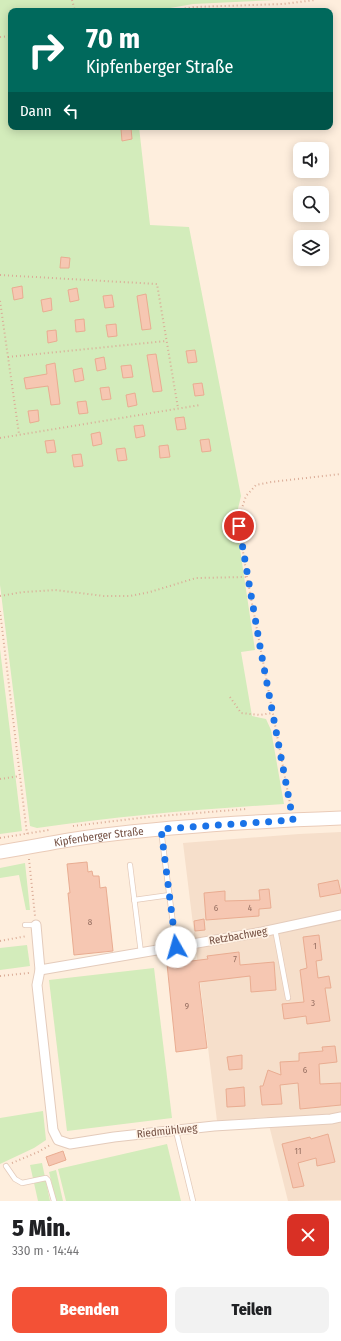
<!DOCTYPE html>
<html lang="de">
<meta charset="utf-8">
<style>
body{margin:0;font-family:"Fira Sans Condensed",sans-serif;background:#f2f2f2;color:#202124;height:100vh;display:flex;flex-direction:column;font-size:15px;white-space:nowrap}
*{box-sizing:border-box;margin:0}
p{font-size:13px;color:#757577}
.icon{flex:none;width:22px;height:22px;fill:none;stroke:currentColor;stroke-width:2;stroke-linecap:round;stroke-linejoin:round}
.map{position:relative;height:1201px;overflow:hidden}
.details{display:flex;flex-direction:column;background:#fff;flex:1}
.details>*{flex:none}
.top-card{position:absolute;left:8px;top:8px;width:325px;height:122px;border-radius:8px;box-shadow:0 2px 10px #0003;background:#00695c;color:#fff;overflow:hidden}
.buttons{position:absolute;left:293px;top:142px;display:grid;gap:8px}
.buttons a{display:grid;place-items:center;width:36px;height:36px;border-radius:8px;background:#fff;box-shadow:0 2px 10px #0003;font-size:20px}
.pin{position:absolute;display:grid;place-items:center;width:34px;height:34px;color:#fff;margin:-17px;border:2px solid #fff;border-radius:50%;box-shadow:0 1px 4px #0007}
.me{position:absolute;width:44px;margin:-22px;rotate:353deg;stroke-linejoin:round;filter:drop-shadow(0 0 3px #0008)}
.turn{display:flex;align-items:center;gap:14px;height:84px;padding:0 12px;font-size:18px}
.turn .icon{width:52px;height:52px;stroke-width:2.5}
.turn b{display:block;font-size:28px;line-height:34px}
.then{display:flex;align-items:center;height:38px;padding:0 12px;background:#0003;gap:8px;font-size:15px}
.round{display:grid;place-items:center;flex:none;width:42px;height:42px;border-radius:8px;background:#f2f2f2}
.summary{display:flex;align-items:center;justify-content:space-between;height:68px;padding:0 12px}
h1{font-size:24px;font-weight:800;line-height:30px}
.button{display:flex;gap:8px;margin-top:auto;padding:8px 12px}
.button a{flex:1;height:46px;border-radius:8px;background:#f35136;color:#fff;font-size:16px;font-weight:800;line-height:46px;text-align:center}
.button a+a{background:#f2f2f2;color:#202124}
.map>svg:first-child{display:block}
.residential{fill:#f6dfcb}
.green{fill:#d3ecbb}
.building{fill:#f6c7b2;stroke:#e9ac91}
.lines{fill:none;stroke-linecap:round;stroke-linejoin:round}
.lane-casing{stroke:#e4cbbb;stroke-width:6}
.street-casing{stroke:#e4cbbb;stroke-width:11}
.secondary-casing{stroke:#eacbb8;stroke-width:15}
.path{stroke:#daab96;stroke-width:2;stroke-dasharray:1 3;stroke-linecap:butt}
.lane{stroke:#fff;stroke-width:4.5}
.street{stroke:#fff;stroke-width:9}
.secondary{stroke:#fff;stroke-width:13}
.route{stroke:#1a73e8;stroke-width:7;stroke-dasharray:0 12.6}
.labels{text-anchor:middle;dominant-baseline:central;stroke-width:3.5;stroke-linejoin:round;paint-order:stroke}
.number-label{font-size:9px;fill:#956e60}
.street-label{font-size:11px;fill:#755144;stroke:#fff2e5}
</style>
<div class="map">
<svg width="341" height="1201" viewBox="0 0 341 1201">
<rect width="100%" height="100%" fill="#feeedd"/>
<polygon class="residential" points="341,832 341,1200 288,1201 267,1117 217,1121 183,843 299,834"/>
<g class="green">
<path d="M0 0H275L193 4 153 11H11V127H139L150 225 189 227 241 496 237 513V529L255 650 241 652 252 716 266 719 271 730 284 804C201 809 119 816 37 828L30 826 0 585Z"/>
<polygon points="0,649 22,831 0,834"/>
<polygon points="25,863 30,910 26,910 19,875 0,878 0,868"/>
<polygon points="27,945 30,966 0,970 0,948"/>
<polygon points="154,968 172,1118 67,1131 49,980"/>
<polygon points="43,1111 46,1140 34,1148 0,1164 0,1118"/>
<polygon points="167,1144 181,1201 66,1201 58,1169"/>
<polygon points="42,1163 50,1201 38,1201 30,1165"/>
<polygon points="56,1170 63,1201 56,1201 49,1172"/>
</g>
<g class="building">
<polygon points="131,128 132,139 122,141 121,129"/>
<polygon points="61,257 70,258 69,268 60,268"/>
<polygon points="22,286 23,298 14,300 12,288"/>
<polygon points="77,288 79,300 70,302 68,290"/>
<polygon points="146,294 151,329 142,330 137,296"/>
<polygon points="112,295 114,307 105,308 103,296"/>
<polygon points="51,298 52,310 43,312 41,300"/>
<polygon points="84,319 85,331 76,332 75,320"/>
<polygon points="116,324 117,336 108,337 106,325"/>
<polygon points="56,330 57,341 48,343 47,331"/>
<polygon points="195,350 197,362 188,363 186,351"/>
<polygon points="156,354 162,391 153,392 147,355"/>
<polygon points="104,357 106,369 97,371 95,359"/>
<polygon points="55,363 60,404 51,405 48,386 26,389 24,378 47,374 46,365"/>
<polygon points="131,365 133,377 123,378 121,366"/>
<polygon points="82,368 84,380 75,382 73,370"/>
<polygon points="202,383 204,395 195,396 193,384"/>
<polygon points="109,387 111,399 102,400 100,388"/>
<polygon points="135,393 137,405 128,407 126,395"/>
<polygon points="86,401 88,413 79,414 77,402"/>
<polygon points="38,410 39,421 30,423 28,411"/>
<polygon points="184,417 186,429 177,430 175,418"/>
<polygon points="143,425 145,436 136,438 134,426"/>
<polygon points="100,432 102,444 93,446 91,434"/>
<polygon points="209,439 211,451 202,452 200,440"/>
<polygon points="54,440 56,452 47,453 45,441"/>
<polygon points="168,445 170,457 160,458 159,446"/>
<polygon points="125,448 127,460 118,461 116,449"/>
<polygon points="81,454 83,466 74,467 72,455"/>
<polygon points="87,862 88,872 92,871 93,876 99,876 100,888 106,887 113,951 74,955 68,893 70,893 67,864"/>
<polygon points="338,880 341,893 320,897 318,884"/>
<polygon points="269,889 271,908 259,909 259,916 206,920 204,893 225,891 225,901 260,900 259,890"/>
<polygon points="204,919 205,930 195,931 194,921"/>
<polygon points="319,935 322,960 316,961 318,978 329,976 331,988 325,988 330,1021 307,1024 306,1016 284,1019 282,1004 304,1002 300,970 307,968 303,937"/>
<polygon points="239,952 240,965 274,962 276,990 251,992 250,976 199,982 207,1048 176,1052 167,964 208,959 207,956"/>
<polygon points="335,1046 337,1062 319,1064 320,1084 341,1083 341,1105 300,1109 298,1083 280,1085 282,1104 262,1105 260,1086 263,1086 268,1070 281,1075 280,1062 299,1061 299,1053 323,1051 322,1047"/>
<polygon points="242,1055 242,1069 229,1070 227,1057"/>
<polygon points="244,1087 245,1106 227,1107 226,1089"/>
<polygon points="328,1134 335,1162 317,1166 316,1158 298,1163 304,1186 293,1188 282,1144 310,1137 311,1139"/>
<polygon points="63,1151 66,1160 49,1166 46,1157"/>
</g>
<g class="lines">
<defs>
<g id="lane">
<polyline points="161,830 176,947"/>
<polyline points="130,865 141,953"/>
<polyline points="134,900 170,895"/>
<polyline points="25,925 36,925"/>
<polyline points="275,929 288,998"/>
<polyline points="176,1131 193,1201"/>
<polyline points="6,1166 15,1179 22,1183 46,1178 48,1180 54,1201"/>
</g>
<g id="street">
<polyline points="36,925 40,970 37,985 53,1130 58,1140 70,1144 114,1137 214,1126 331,1119 341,1117"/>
<polyline points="40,970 262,932 341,915"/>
</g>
<g id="secondary">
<path id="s1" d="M0 852C32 847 64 840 96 836 177 826 259 821 341 818"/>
</g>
</defs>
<use href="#lane" class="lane-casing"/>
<use href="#street" class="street-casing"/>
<use href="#secondary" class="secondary-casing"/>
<g class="path">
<polyline points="72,0 75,11"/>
<polyline points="169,11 194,7 283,4 315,0"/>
<polyline points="0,37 11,36"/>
<polyline points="0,275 157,284 178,408"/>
<polyline points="0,301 19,434"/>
<polyline points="8,357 166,341"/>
<polyline points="0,438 200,405"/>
<polyline points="0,596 23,592 55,590 104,596 130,596 150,592 196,578 247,577"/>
<polyline points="0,611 27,834"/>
<polyline points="230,697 241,713 260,715 272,713"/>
<polyline points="0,779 20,776"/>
<polyline points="291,809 247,577 239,526 242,508 246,496 256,485 271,482 341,474"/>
<polyline points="73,826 148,817 246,809"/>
<polyline points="0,838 49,830"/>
<polyline points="29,859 35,916"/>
<polyline points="0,941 27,936"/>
<polyline points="0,976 29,973"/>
<polyline points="12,1163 38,1152 50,1145"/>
</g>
<use href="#lane" class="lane"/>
<use href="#street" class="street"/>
<use href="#secondary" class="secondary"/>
</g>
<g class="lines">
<polyline class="route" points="176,947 161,829 293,820 261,652 239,526"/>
</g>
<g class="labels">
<g class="number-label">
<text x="216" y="908">6</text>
<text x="250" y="908">4</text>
<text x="90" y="922">8</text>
<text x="315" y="946">1</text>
<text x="235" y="959">7</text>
<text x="313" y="1003">3</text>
<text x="187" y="1006">9</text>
<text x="305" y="1070">6</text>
<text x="298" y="1151">11</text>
</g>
<g class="street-label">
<text stroke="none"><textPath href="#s1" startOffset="100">Kipfenberger Straße</textPath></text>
<text transform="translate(238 936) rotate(-10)">Retzbachweg</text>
<text transform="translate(167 1131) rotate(-6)">Riedmühlweg</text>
</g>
</g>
</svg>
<div class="buttons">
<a><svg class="icon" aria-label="sound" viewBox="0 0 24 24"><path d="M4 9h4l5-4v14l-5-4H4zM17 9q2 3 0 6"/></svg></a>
<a><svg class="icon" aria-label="search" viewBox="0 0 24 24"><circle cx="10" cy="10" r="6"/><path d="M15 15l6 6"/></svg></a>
<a><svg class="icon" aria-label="layers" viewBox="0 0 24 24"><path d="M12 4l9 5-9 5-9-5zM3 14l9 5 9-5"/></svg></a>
</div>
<div class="pin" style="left:239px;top:526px;background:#d93025"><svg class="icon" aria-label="arrive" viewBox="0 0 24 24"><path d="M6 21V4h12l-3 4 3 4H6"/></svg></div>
<svg class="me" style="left:176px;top:947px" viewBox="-20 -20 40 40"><circle r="19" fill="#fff"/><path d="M0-13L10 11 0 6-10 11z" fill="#1a73e8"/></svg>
<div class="top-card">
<div class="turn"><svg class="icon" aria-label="right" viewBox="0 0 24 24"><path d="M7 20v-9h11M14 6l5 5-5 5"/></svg><div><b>70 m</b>Kipfenberger Straße</div></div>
<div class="then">Dann<svg class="icon" aria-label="left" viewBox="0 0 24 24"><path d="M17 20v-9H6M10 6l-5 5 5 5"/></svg></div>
</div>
</div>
<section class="details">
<div class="summary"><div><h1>5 Min.</h1><p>330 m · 14:44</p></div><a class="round" style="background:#d93025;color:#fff"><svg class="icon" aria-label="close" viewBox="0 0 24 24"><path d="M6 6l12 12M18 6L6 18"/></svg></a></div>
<div class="button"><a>Beenden</a><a>Teilen</a></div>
</section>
